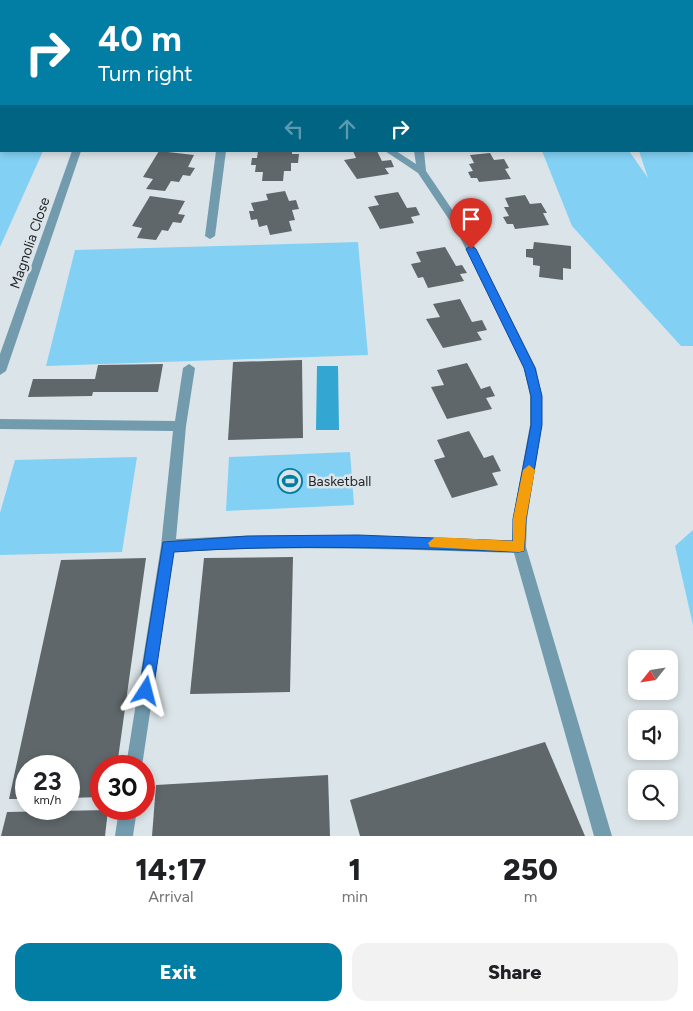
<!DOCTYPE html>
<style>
body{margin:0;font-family:Figtree,sans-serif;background:#f2f2f2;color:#202124;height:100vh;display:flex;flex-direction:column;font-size:19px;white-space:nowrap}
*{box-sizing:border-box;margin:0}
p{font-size:16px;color:#757577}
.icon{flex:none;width:28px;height:28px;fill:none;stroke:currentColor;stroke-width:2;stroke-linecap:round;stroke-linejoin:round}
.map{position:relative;height:836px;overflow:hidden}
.panel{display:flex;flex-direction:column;background:#fff;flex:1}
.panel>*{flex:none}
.top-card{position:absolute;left:0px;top:0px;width:694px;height:152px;box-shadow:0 2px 8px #0003;background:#027ea4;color:#fff;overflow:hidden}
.needle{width:32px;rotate:240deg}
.tools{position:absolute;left:628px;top:650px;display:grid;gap:10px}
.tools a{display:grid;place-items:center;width:50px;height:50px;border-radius:10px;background:#fff;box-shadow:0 2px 8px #0003;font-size:25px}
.speed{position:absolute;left:15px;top:755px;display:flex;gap:10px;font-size:25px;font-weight:700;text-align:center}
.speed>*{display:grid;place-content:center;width:65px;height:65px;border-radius:50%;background:#fff;box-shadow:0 2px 8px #0003;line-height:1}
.speed small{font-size:12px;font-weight:400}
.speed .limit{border:8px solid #d22;background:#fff;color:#111}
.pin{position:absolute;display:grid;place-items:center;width:42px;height:42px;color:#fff;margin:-51px -21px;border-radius:50% 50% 50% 0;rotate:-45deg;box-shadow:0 0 5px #0007}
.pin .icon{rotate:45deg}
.me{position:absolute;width:55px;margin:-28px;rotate:9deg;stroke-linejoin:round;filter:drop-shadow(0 0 4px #0008)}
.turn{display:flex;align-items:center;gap:18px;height:105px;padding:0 15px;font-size:22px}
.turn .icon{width:65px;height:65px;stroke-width:2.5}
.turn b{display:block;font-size:35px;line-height:42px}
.lanes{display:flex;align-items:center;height:48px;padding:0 15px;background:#0003;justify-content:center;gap:25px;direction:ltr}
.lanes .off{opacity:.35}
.eta{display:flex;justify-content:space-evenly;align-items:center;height:85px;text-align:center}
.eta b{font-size:30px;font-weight:800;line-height:35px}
.button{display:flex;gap:10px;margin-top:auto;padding:10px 15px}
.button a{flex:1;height:58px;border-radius:15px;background:#027ea4;color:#fff;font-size:20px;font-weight:800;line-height:58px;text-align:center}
.button a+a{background:#f2f2f2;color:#202124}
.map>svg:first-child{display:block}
.green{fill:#82d1f4}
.water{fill:#33a6d1}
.building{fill:#5f676a}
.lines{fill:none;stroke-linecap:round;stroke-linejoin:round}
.minor{fill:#729bae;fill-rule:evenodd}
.route{fill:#1a73e8;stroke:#114b97}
.slow{fill:#f59e0b}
.labels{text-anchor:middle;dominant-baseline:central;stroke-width:5;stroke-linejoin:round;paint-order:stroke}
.street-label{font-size:14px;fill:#25282a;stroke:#dbe4e8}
.poi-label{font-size:14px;fill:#25282a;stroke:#dbe4e8;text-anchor:start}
</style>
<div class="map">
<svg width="693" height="836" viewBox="0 0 693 836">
<rect width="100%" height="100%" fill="#dbe4e8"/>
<g class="green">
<polygon points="0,0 106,0 1,1 1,151 43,151 0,247"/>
<polygon points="135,0 683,0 135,1"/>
<polygon points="693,11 693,346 681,346 572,226 542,151 629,151 648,178 639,151 692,151"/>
<polygon points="358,242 368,355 46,366 75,250"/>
<polygon points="350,452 354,505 226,511 229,457"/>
<polygon points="137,457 122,552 0,555 0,513 15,460"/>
<polygon points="693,530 693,625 675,546"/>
</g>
<polygon class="water" points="317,366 338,366 339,430 316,430"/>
<g class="building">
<polygon points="159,151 194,155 188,167 195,168 190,176 183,175 179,182 171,181 165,191 146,189 153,179 143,177"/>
<polygon points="258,151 292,151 292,154 299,154 298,163 291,163 291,171 284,171 283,181 262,181 263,172 255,172 256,165 251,165 252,158 257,158"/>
<polygon points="353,151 377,151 382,161 391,160 394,167 385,168 389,174 357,179 344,160 356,158"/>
<polygon points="490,153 494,160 504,159 509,168 505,169 511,179 479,182 477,178 471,178 468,172 473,171 469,164 474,163 470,155"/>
<polygon points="285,191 289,201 296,200 299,209 292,210 295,220 289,221 292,231 270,235 267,225 259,227 257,219 251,220 249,211 254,211 251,203 268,200 266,194"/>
<polygon points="398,192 407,208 416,207 420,215 411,217 414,223 380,229 368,207 379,205 374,196"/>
<polygon points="525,195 530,204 541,203 547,213 543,213 549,225 515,229 513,224 507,224 503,217 509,216 504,207 509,207 505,198"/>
<polygon points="150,196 185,201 178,214 185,215 181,223 173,222 168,231 162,230 156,240 137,238 142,228 132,226"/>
<polygon points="534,242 571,246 571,269 563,268 563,280 539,277 540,266 533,265 533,258 526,257 526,249 533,249"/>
<polygon points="445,247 456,266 462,265 467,273 460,274 464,281 428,288 423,277 418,278 411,264 421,262 416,252"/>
<polygon points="460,299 472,322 482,320 487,330 477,332 482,340 443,348 426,319 440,317 433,304"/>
<polygon points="302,360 303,438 228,440 233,362"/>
<polygon points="467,363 481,389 490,386 495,396 486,398 492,409 447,419 431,387 444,385 437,370"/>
<polygon points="163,364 158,392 93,392 92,396 28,397 33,379 95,379 98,365"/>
<polygon points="469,431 484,458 493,455 501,471 492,473 498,485 452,498 434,460 445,457 437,440"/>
<polygon points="293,557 290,692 190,694 204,558"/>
<polygon points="146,558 117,766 101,766 101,797 69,798 69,766 26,766 26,799 9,799 61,560"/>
<polygon points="545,742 585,836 360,836 350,800"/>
<polygon points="328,775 330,836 152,836 156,785"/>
<polygon points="108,810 105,836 1,836 7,812"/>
</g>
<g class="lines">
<g class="minor">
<polygon points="124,0 132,0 132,1 125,1"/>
<polygon points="72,151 81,151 6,371 0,375 0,354"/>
<polygon points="216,151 226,151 215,236 210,239 205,236"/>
<path d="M385 151H396L416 164 414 151H424L426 171 468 233 536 368 542 396V425L527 519 526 547 612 836H594L514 553C400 549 288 545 174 552L142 766H126L161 546 173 431 0 429V419L175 421 183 368 189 364 195 368 186 426 176 539C288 532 400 536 512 541L513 519 530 425V396L524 368 458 233 418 173Z"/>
<polygon points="119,809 137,809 133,836 115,836"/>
</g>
</g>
<path class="route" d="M471 246 476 249 535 368 542 396V425L526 519 524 551 519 552C404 548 289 544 174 552L153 691 151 696 146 698 141 696 139 691 163 542 247 536 358 535 513 541V519L531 425V396L524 368 466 249Z"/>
<polygon class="slow" points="529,465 535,470 526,519 524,551 519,552 430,547 428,543 435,537 513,541 513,519 523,470"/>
<defs>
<symbol id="stadium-ring" viewBox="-11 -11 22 22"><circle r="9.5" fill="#dbe4e8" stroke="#027ea4" stroke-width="1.5"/><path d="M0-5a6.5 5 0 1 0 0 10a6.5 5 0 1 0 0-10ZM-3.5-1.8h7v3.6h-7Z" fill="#027ea4"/></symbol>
</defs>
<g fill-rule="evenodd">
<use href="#stadium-ring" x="276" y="467" width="28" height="28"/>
</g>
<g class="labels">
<g class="street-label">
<text transform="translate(30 243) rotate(-71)">Magnolia Close</text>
</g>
<g class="poi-label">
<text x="308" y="481">Basketball</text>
</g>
</g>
</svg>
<div class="tools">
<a><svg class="needle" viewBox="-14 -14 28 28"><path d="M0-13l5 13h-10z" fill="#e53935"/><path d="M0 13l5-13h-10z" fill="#757577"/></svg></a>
<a><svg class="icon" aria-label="sound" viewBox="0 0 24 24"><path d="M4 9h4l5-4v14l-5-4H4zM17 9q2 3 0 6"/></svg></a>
<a><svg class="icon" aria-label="search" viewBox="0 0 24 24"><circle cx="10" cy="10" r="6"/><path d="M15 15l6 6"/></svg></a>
</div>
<div class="speed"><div>23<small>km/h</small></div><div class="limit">30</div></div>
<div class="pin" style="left:471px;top:249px;background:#d93025"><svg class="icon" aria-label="arrive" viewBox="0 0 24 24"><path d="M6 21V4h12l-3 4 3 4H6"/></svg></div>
<svg class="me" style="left:146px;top:691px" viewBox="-20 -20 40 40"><path d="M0-17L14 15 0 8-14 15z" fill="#1a73e8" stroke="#fff" stroke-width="4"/></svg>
<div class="top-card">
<div class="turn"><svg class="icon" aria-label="right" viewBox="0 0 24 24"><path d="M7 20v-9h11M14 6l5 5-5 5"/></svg><div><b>40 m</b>Turn right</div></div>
<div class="lanes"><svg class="icon off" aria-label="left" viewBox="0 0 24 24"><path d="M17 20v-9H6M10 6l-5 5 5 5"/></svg><svg class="icon off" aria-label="ahead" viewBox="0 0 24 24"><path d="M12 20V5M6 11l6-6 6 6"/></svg><svg class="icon" aria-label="right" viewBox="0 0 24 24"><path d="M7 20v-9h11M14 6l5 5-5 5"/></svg></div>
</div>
</div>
<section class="panel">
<div class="eta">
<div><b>14:17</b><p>Arrival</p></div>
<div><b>1</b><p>min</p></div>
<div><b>250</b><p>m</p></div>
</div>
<div class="button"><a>Exit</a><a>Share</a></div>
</section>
